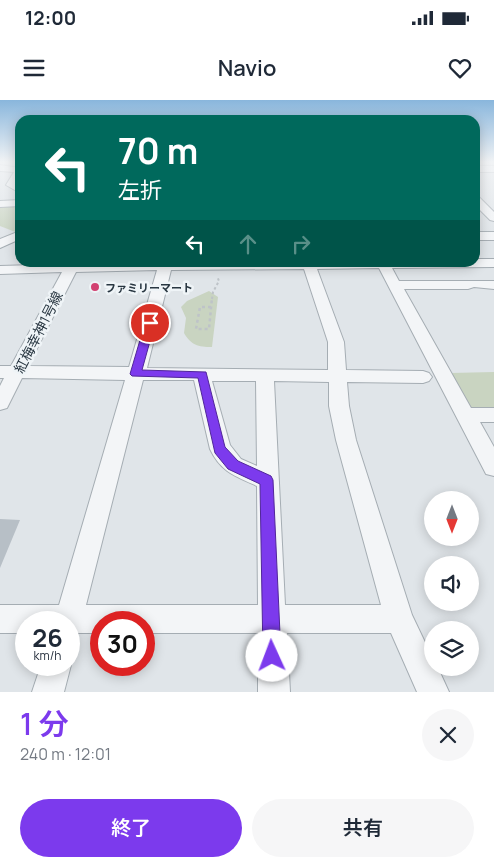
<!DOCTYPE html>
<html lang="ja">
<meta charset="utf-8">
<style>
body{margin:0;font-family:Manrope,"Noto Sans JP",sans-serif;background:#f6f6f7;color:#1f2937;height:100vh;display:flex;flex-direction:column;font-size:19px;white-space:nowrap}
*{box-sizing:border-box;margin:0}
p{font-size:16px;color:#747a83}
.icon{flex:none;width:28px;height:28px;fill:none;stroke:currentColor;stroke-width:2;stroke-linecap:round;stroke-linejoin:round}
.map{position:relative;height:592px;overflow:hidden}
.panel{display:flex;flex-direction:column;background:#fff;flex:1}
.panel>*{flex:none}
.banner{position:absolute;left:15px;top:15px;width:465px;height:152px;border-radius:15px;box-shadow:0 2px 12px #0003;background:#00695c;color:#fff;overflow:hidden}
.needle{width:32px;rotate:180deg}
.controls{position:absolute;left:424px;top:391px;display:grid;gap:10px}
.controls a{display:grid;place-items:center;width:55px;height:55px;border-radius:50%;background:#fff;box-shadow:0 2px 12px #0003;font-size:25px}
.speed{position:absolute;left:15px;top:511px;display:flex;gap:10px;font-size:25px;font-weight:700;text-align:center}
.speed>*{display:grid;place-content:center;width:65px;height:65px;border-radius:50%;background:#fff;box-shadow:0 2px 12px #0003;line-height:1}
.speed small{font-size:12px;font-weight:400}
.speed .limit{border:8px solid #d22;background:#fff;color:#111}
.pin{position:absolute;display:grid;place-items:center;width:42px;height:42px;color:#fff;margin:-21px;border:2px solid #fff;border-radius:50%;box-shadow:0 1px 5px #0007}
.me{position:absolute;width:55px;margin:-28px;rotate:358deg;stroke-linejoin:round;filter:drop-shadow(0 0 4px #0008)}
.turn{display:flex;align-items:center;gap:18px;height:105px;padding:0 20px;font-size:22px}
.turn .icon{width:65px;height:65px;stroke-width:2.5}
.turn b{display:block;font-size:35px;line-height:42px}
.lanes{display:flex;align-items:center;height:48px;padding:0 20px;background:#0003;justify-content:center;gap:25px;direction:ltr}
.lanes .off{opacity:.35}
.round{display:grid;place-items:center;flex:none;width:52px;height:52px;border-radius:26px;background:#f6f6f7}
.headline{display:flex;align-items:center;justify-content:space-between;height:85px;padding:0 20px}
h1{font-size:30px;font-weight:600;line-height:38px;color:#7c3aed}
.action{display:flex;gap:10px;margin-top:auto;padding:10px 20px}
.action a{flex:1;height:58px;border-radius:30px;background:#7c3aed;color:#fff;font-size:20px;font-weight:600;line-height:58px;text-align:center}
.action a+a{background:#f6f6f7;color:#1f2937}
.status{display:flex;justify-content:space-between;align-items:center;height:35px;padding:0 25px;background:#fff;direction:ltr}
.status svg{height:14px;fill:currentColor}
header{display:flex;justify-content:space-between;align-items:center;height:65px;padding:0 20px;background:#fff;font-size:22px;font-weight:600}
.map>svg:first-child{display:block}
.green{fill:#c9d4c1}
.building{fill:#b7bfc6}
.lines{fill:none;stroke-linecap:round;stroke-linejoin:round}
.minor-casing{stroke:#a5adb3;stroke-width:2}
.path-far1{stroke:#bec3c8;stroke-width:2;stroke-dasharray:2.5 2.5;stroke-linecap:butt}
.path{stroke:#bec3c8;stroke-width:2.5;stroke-dasharray:3 3;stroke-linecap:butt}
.minor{fill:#f3f5f7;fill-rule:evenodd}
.route{fill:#7c3aed;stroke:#51269a}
.poi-dot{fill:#d24171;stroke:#eff4f7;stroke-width:2}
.labels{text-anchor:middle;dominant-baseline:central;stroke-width:5;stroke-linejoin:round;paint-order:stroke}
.far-poi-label{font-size:11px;font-weight:bold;fill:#283641;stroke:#eff4f7;text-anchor:start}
.street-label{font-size:14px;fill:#283641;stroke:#eff4f7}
</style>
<div class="status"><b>12:00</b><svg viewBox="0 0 49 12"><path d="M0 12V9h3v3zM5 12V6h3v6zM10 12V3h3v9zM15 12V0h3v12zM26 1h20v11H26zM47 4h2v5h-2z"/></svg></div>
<header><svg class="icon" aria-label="menu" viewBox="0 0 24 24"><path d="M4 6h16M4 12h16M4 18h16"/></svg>Navio<svg class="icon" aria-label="heart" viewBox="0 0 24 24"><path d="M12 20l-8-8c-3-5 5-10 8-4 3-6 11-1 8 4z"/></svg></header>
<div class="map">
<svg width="494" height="592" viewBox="0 0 494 592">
<rect width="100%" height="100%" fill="#e0e5e9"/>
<g class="green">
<polygon points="20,104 20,132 18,133 0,126 0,106"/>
<path d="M209 191 218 197 212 247C198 247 191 245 184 233L186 218 181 207 187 201Z"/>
<polygon points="494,272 494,311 471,311 450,273"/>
</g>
<polygon class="building" points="0,419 20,420 0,468"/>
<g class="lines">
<defs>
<g id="minor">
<polygon points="0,65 20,68 20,78 16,84 20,86 20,93 6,85 14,72 0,71"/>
<rect x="475" y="66" width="19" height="6"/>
<polygon points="475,96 479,97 494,112 494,121 490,120 475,105"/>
<polygon points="20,100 20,106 0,107 0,101"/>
<polygon points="20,131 20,139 0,148 0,139"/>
<rect x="475" y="132" width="19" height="8"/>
<path d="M475 159H494V167L392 168 399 181H494V189L474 187 468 189H404L471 308H494V322H480L494 347V376L486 374 379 168 317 169 344 242 346 270 423 271 429 273 432 277 429 281 423 283 347 282 349 306 356 340 412 515 432 557V568H438L449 592H417L391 533H287L290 592H258V533H144V522H101V533H75L69 536V522H26V533H0V505H59L125 280 22 278 7 308 0 310V286L4 278H0V266H11L62 172 0 174V166L68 164 69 162H82L81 164 475 162ZM304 169 328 242V270L147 268 171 170ZM157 170 129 267 28 266 76 172ZM143 280H194L210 349C221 372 235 376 257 386L258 505H86ZM212 281H256L257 366 241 359 230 345ZM274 281 329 282V306L336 340 381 505H285Z"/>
<polygon points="69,559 71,565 64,592 32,592 41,565 69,565"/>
</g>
</defs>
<use href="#minor" class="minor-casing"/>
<polyline class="path-far1" points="212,199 213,192 219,181 217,176"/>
<polyline class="path" points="211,207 200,207 196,229 209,229 212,198"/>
<use href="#minor" class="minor"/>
</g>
<linearGradient id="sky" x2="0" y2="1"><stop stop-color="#89b6dc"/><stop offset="0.43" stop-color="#f1f3f5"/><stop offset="1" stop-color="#f1f3f5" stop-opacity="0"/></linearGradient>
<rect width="494" height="144" fill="url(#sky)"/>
<polygon class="route" points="150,220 155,223 142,270 206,272 225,347 238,361 271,376 273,380 281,556 279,562 272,565 266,562 263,556 260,384 228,369 215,353 198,278 132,276 130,274 145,223"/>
<circle class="poi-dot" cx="95" cy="187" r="5"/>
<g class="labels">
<g class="far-poi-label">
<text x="105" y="187">ファミリーマート</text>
</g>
<g class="street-label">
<text transform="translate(38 232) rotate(-63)">紅梅幸神1号線</text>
</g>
</g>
</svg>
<div class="controls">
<a><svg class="needle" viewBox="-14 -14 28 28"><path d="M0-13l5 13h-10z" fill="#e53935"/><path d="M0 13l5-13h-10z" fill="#747a83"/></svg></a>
<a><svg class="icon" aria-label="sound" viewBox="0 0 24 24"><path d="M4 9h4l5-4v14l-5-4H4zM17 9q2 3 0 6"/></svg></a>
<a><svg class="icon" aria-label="layers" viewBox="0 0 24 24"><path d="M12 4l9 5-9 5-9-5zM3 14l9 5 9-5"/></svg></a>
</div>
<div class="speed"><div>26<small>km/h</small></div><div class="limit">30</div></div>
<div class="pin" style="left:150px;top:223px;background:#d93025"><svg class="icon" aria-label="arrive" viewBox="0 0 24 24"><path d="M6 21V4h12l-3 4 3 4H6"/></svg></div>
<svg class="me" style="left:272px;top:556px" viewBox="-20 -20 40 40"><circle r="19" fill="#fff"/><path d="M0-13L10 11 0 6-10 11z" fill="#7c3aed"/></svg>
<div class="banner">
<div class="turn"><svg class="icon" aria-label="left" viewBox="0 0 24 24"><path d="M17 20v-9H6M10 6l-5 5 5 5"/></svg><div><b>70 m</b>左折</div></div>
<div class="lanes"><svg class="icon" aria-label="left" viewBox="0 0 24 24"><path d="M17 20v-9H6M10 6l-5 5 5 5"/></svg><svg class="icon off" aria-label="ahead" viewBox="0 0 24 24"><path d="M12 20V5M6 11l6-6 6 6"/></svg><svg class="icon off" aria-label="right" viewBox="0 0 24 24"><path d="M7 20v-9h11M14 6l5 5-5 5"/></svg></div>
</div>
</div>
<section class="panel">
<div class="headline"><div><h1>1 分</h1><p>240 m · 12:01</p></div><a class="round"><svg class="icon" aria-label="close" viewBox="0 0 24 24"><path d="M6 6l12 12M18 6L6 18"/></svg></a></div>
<div class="action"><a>終了</a><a>共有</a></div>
</section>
